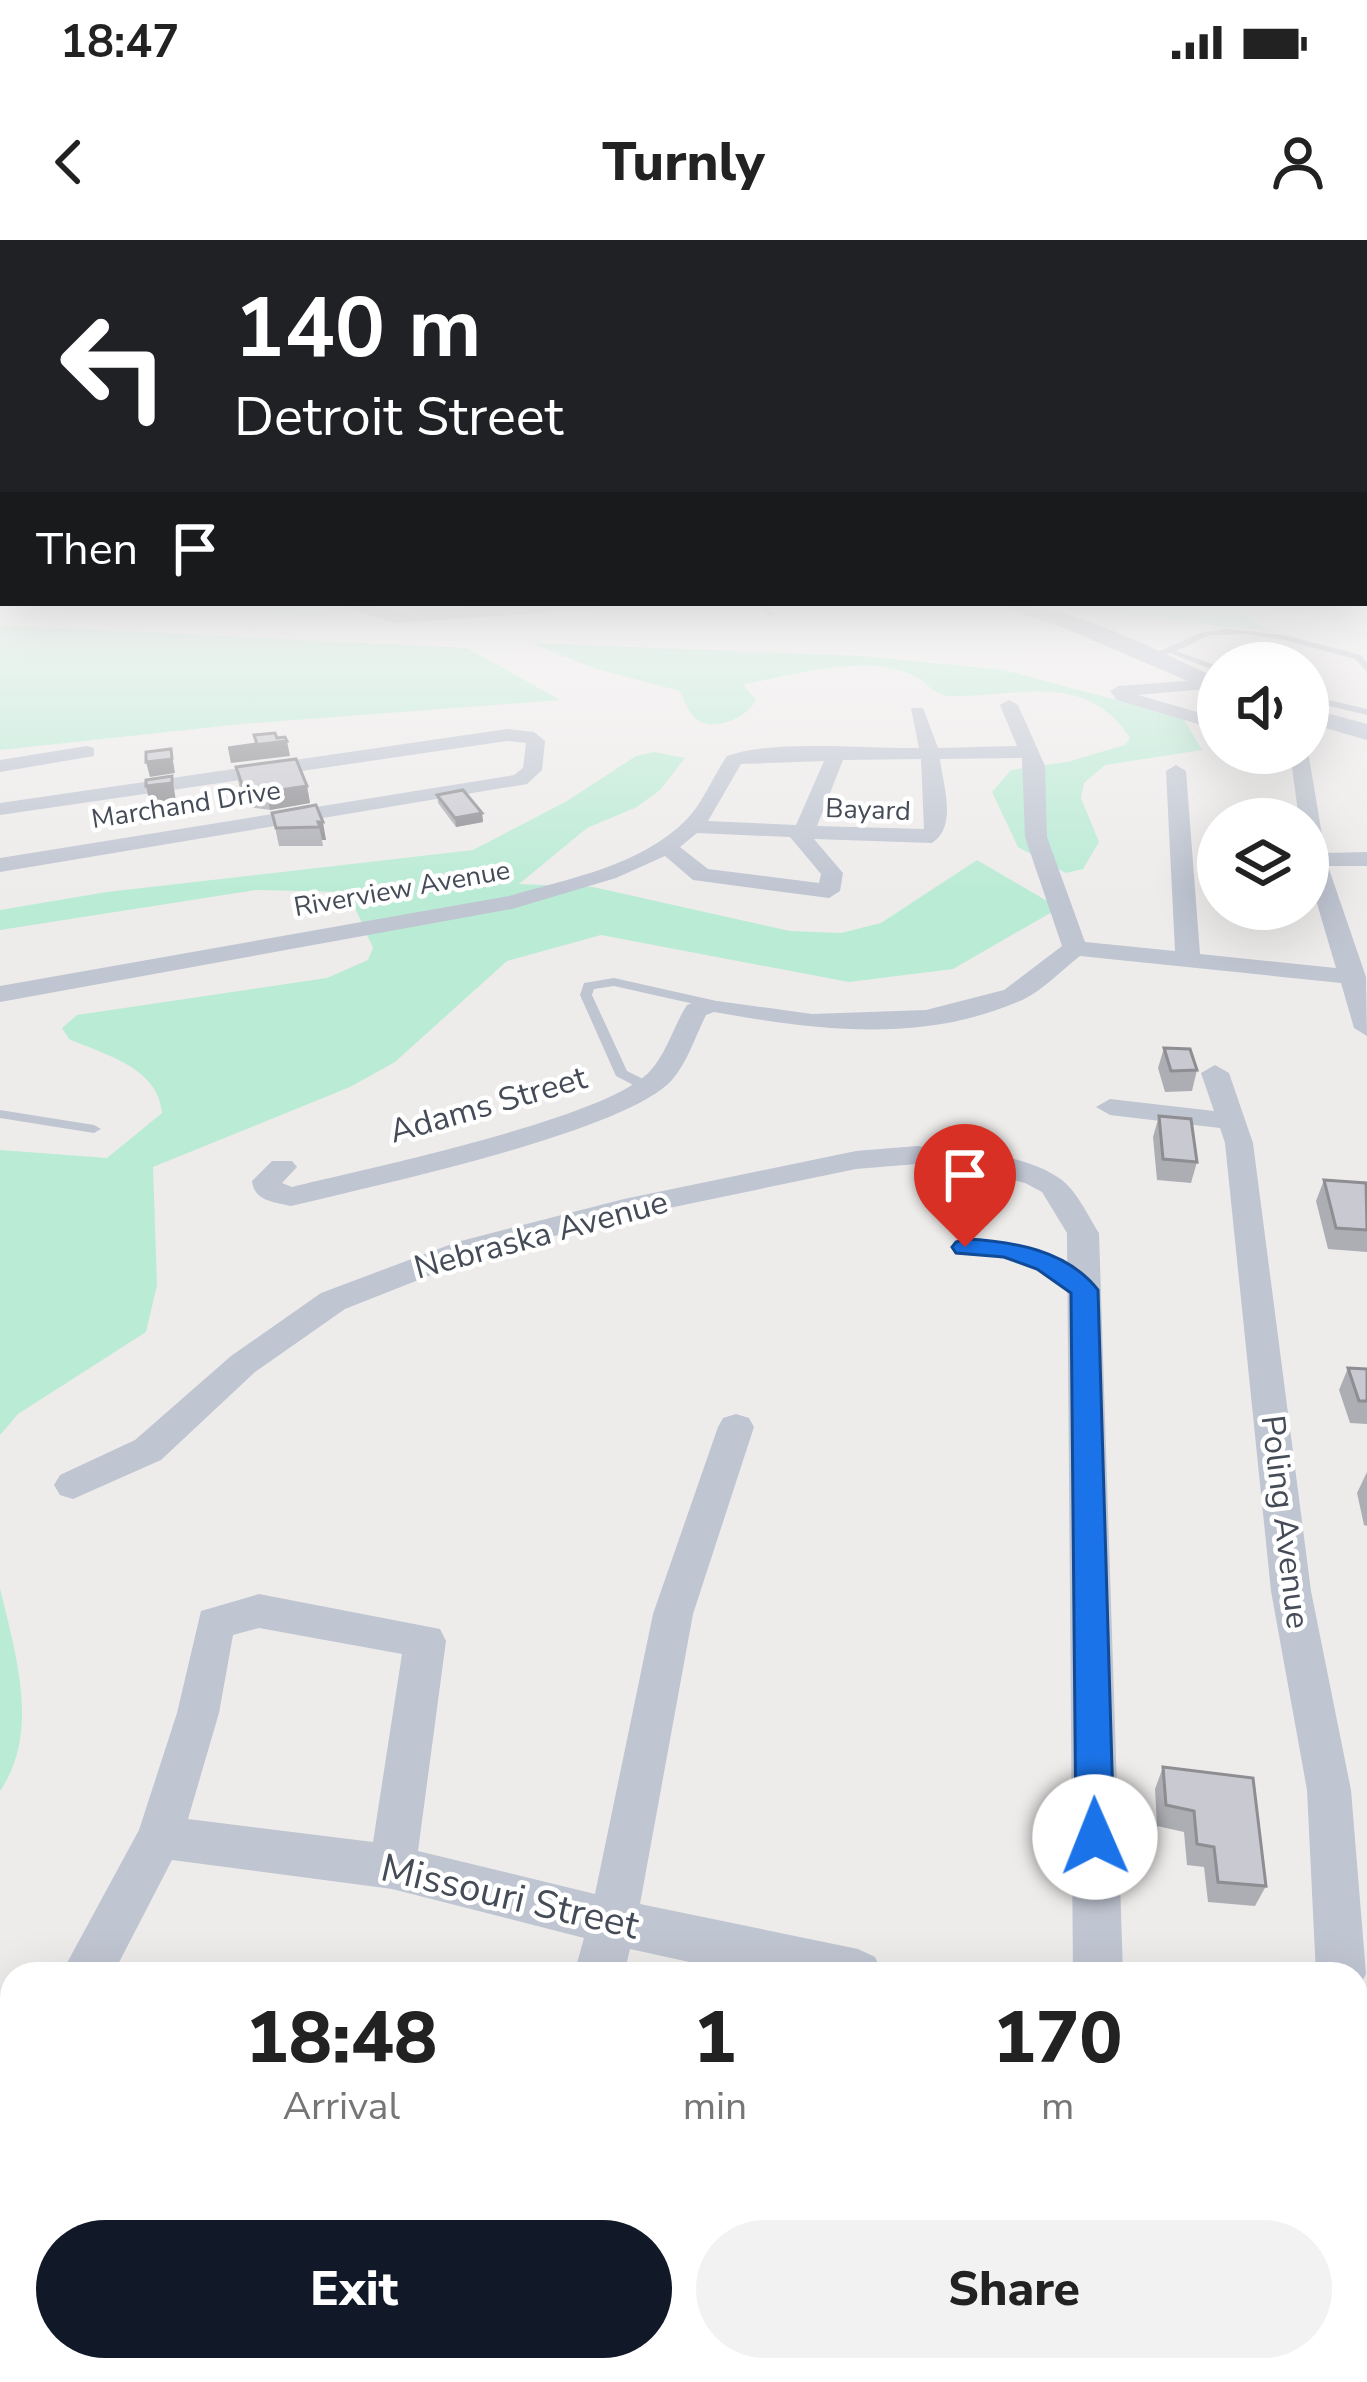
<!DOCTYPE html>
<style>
body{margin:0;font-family:"Nunito Sans",sans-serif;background:#f2f2f2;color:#222;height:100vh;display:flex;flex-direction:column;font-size:45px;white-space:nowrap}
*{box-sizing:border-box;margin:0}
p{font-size:39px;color:#767676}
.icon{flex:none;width:66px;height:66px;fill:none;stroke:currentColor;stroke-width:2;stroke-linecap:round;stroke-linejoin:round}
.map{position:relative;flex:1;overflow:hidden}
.drawer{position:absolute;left:0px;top:1722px;width:1368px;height:420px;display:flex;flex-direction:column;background:#fff;border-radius:36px 36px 0 0;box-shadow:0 12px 48px #0002}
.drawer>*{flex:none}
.guide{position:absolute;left:0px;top:0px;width:1368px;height:366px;box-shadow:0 12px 48px #0002;background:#202124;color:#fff;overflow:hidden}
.controls{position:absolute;left:1197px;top:402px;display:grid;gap:24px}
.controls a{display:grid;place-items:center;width:132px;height:132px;border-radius:50%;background:#fff;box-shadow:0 12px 48px #0002;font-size:60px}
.pin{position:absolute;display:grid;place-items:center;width:102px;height:102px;color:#fff;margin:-123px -51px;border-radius:50% 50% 50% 0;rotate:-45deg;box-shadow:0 0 12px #0007}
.pin .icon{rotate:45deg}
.me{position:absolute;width:132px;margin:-66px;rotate:359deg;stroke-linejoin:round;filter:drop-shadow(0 0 9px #0008)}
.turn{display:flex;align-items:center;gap:42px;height:252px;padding:0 36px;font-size:54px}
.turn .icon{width:156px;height:156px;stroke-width:2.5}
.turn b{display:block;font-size:84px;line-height:102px}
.then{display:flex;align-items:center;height:114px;padding:0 36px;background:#0003;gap:24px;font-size:45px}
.eta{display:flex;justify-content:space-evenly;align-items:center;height:204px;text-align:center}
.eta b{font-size:72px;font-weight:800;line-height:84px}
.cta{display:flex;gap:24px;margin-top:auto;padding:24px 36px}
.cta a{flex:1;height:138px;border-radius:72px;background:#111827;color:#fff;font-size:48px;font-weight:800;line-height:138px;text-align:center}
.cta a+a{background:#f2f2f2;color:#222}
.status{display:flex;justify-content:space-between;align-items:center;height:84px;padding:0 60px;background:#fff;direction:ltr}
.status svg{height:33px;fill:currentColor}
header{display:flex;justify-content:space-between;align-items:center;height:156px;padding:0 36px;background:#fff;font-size:54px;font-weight:800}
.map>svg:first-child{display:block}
.green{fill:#baebd5}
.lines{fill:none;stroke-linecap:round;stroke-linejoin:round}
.lane{fill:#bfc5d1;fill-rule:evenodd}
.street{fill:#bfc5d1;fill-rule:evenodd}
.secondary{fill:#bfc5d4;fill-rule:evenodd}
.wall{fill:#adaeb4}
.shaded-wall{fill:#8d8d92}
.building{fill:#c9cad1;stroke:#8d8d92;stroke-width:3}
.route{fill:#1a73e8;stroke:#114b97;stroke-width:3}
.labels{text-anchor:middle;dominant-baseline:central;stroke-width:9;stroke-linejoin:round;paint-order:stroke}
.far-street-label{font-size:27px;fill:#454c58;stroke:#fff}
.street-label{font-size:33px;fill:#454c58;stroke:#fff}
.near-street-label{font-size:39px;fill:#454c58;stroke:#fff}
</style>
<div class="status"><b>18:47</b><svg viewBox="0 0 49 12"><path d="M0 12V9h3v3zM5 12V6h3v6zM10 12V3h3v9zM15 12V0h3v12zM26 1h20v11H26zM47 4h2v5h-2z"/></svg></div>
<header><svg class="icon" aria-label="back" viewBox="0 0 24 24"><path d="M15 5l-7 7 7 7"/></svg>Turnly<svg class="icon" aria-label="person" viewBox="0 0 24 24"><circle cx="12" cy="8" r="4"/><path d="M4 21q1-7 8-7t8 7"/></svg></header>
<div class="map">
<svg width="1367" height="2142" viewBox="0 0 1367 2142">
<rect width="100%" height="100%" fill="#eeeceb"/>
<g class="green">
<polygon points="20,363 315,363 338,378"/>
<polygon points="1074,363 1234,363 1268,391 1119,375"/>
<polygon points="0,385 467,408 560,460 241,484 0,510"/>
<path d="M531 403 862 416 1004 430 1183 478 1202 510 1105 525 1084 543 1081 558 1099 602 1083 629 1066 633 1018 607 992 552 1011 530 1067 522 1125 505 1130 498C1087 430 1016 457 950 456 934 456 925 439 910 434 860 414 794 436 743 444L756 460C748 477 712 494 695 478 689 473 684 459 680 451L596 429Z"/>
<path d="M654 512 685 518 660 550 637 567 587 588 519 644 593 647 790 691 841 693 881 683 977 620 1059 668 953 729 849 742 601 695 507 721 395 822 350 847 153 927 157 1045 146 1092 18 1174 0 1195V910L107 918 162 873C158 827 105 815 69 799L62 788 77 775 327 738 368 720 373 708 348 652 256 650 0 690V670L107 652 473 610 567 561 636 516Z"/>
<path d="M0 1348C15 1413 41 1491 0 1551Z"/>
</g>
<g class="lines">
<g class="lane">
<polygon points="756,363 765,363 777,374 770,376"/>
<polygon points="1227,389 1284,395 1361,415 1367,423 1367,432 1355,419 1284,400 1246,394 1210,395 1176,411 1218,426 1218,432 1170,413 1149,421 1145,418 1200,393"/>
<polygon points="1308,455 1367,469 1367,475 1308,461"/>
<polygon points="614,738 712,760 718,764 712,768 614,746 594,749 592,755 627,831 653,844 653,850 643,850 616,836 580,755 584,743"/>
<polygon points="0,870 94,885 101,889 94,893 0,878"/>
<path d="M965 1002C1010 1006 1059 1017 1092 1050L1090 1054C1075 1055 1067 1046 1055 1038 1024 1020 994 1017 959 1011L957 1007 959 1003Z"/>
</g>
<g class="street">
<polygon points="1210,439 1216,440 1216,448 1138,455 1218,478 1218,490 1117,460 1110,451 1119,446"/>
<path d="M1009 460 1018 465 1045 526 1047 597 1085 702 1175 711 1166 531 1176 525 1186 531 1200 714 1336 728 1308 633V579H1299L1290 513 1308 511 1325 613 1367 612V626H1328L1366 737 1367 796 1354 788 1341 743 1080 716C1062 730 1041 752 1020 761 922 804 815 790 714 772L706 775C696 795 687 823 672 840 624 893 371 946 291 966 274 962 254 961 252 941L272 921H292L297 927 282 943 292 947C364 929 611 878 651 830 667 812 674 785 687 765L703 759 812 774 926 770 1004 750 1062 706 1025 597 1022 518 940 519C943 546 958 586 932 603L814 599 843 633 840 651 829 658 693 640 665 616 616 638 512 669 0 762V746L509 656C570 638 641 626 687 579 704 561 713 536 727 516 774 499 867 509 919 508L911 468H923L938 508 1017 506 1000 465ZM921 519 924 589 817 586 843 520ZM824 521 796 585 708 581 741 524ZM697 593 790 597 821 634 819 643 708 629 680 607Z"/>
<polygon points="507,489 534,492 545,501 542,530 527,544 0,632 0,618 514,535 523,528 526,503 507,501 0,575 0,563"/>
<polygon points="87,506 94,508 94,516 0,532 0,520"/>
<polygon points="1215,825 1229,833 1253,903 1311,1351 1351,1550 1366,1734 1356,1752 1356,1734 1316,1734 1307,1550 1271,1351 1225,903 1220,888 1110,875 1096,867 1110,859 1214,871 1201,833"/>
<path d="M917 906C961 911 1022 912 1059 938 1076 949 1088 976 1099 993L1123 1734H1073L1067 993 1042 952 1025 943 978 931 917 924 856 929 626 977 479 1016 345 1069 255 1132 161 1220 73 1259 60 1255 54 1245 60 1235 135 1200 231 1116 321 1053 457 1002 624 959 856 911Z"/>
<path d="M736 1174 749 1178 754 1187 693 1374 640 1664 858 1709 875 1717 883 1734H744L630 1709 624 1734H574L584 1698 392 1649 172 1620 113 1734H61L139 1590 177 1473 201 1371 259 1354 440 1389 446 1401 418 1611 595 1654 653 1374 718 1187 723 1178ZM259 1388 402 1414 373 1602 188 1579 219 1473 233 1395Z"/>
<polygon points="1356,1798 1367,1800 1367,1852 1356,1850"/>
<polygon points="12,1845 12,1915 0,1920 0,1850"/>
<polygon points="1356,1875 1367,1880 1367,2022 1356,2017"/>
<polygon points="457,2130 517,2130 513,2142 453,2142"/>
<rect x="1071" y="2130" width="60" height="12"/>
</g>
<g class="secondary">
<polygon points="331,363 367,363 395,371 508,363 613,363 602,369 395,383"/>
<path d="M993 363C1072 363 1147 407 1218 438V454L1069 390Z"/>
<polygon points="1308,468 1367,484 1367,500 1308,483"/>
</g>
</g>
<g class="wall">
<polygon points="236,527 307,546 310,563 270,570 248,567 239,545"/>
<polygon points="437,555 482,573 483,582 456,587 438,563"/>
<polygon points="316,565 326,600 322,600 323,606 279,606 272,573"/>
<polygon points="1164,808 1197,830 1192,851 1165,852 1158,828"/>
<polygon points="1159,876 1197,922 1191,943 1157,940 1153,897"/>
<polygon points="1324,940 1367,948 1367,1012 1328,1009 1316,961"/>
<polygon points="1348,1128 1367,1129 1367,1184 1350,1183 1339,1150"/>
<polygon points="1367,1232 1367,1286 1364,1285 1357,1253"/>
<polygon points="1163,1527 1266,1646 1255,1666 1208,1662 1204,1627 1187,1625 1184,1592 1157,1586 1155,1549"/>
</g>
<g class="shaded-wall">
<polygon points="287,501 290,516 231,523 228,508"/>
<polygon points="171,509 175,533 150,537 146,522"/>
<polygon points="172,536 176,561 150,564 146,546"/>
<polygon points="307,546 310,563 270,570 267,552"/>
<polygon points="482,573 483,582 456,587 455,578"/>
<polygon points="318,582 323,582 326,600 322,600"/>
</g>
<g class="building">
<polygon points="275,493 277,498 285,497 287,501 228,508 257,504 254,495"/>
<polygon points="171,509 172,519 146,522 146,512"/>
<polygon points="296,519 307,546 267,552 244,550 236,527"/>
<polygon points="172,536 172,543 146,546 146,540"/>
<polygon points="463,550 482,573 455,578 437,555"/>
<polygon points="316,565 323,582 318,582 320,587 276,588 272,573"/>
<polygon points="1164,808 1190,809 1197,830 1171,831"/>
<polygon points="1159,876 1191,879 1197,922 1163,919"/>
<polygon points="1324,940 1366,943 1367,990 1336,988"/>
<polygon points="1348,1128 1367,1129 1367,1161 1359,1161"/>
<polygon points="1163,1527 1253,1538 1266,1646 1218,1642 1214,1607 1197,1604 1194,1571 1166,1565"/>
</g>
<linearGradient id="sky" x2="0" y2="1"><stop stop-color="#82bae7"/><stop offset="0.54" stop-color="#f7f6f6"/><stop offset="1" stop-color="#f7f6f6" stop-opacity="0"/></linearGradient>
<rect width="1367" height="653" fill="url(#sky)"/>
<path class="route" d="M965 999C1012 1001 1067 1010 1098 1050L1114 1597 1109 1610 1095 1615 1082 1610 1076 1597 1071 1053 1037 1029 1004 1017 956 1013 952 1007 956 1002Z"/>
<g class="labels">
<g class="far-street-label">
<text transform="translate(186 565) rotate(-9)">Marchand Drive</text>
<text transform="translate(868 570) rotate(2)">Bayard</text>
<text transform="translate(402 649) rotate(-10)">Riverview Avenue</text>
</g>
<g class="street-label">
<text transform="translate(488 865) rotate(-16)">Adams Street</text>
<text transform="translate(541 995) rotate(-15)">Nebraska Avenue</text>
<text transform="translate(1285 1282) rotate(83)">Poling Avenue</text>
</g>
<g class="near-street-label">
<text transform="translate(510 1657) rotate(13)">Missouri Street</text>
</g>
</g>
</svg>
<div class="controls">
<a><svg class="icon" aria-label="sound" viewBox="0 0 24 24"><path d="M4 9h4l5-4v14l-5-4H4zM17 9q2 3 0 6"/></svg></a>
<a><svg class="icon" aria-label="layers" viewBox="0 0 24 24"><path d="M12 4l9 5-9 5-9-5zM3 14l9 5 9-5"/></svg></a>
</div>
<div class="pin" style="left:965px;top:1007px;background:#d93025"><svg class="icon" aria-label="arrive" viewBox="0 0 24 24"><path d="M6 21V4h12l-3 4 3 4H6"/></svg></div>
<svg class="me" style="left:1095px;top:1597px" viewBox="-20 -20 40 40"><circle r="19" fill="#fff"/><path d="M0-13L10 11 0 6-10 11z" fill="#1a73e8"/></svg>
<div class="guide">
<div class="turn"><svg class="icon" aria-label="left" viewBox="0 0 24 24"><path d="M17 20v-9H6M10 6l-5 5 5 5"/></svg><div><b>140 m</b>Detroit Street</div></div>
<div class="then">Then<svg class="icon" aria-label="arrive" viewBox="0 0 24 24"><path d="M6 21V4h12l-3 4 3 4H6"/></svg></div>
</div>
<section class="drawer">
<div class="eta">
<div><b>18:48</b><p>Arrival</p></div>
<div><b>1</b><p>min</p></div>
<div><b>170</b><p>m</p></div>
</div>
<div class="cta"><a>Exit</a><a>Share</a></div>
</section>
</div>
